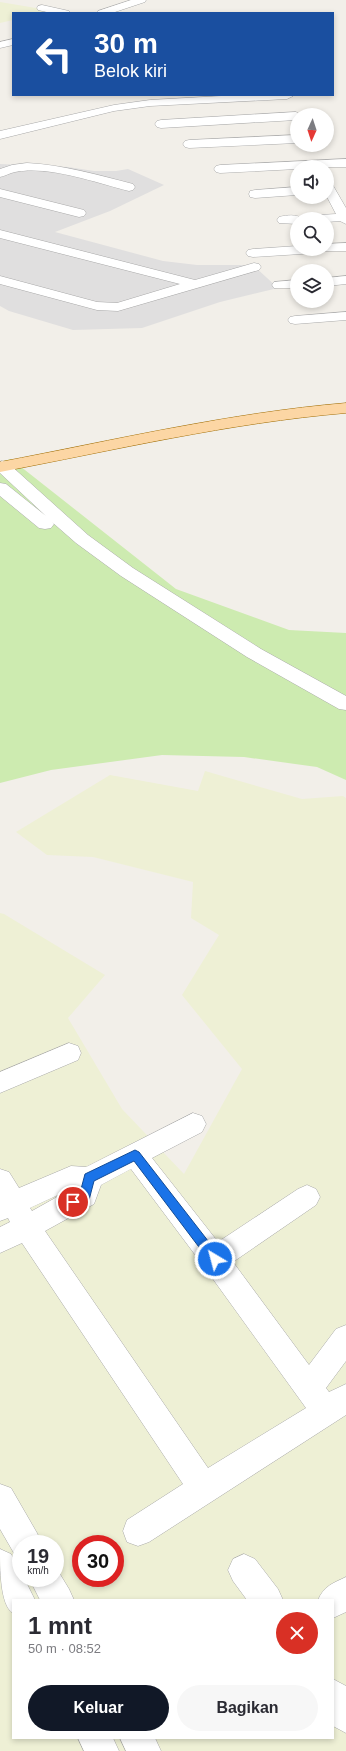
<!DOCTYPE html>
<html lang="id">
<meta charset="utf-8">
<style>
body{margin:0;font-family:Helvetica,sans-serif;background:#f7f7f7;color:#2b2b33;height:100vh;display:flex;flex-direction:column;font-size:15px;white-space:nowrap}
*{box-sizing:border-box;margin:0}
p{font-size:13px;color:#7c7c81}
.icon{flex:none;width:22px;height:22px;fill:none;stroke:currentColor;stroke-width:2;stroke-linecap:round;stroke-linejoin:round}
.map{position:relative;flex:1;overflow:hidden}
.sheet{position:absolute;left:12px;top:1599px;width:322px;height:140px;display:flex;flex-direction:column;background:#fff;border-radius:0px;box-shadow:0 2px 6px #0003}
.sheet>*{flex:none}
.guide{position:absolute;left:12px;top:12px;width:322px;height:84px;border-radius:0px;box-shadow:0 2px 6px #0003;background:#1a4fa0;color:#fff;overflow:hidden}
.needle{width:26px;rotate:183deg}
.controls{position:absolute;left:290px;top:108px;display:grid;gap:8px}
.controls a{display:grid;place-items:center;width:44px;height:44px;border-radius:50%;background:#fff;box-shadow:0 2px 6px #0003;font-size:20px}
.speed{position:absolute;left:12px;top:1535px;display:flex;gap:8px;font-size:20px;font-weight:700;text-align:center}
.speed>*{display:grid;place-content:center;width:52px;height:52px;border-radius:50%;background:#fff;box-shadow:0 2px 6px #0003;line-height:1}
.speed small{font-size:10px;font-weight:400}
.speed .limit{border:6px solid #d22;background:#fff;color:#111}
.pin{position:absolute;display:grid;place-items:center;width:34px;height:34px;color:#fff;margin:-17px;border:2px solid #fff;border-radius:50%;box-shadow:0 1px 4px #0007}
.me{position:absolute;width:44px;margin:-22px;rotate:323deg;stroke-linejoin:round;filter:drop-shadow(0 0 3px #0008)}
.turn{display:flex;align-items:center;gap:14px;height:84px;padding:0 16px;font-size:18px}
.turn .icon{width:52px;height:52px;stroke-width:2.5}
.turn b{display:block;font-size:28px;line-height:34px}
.round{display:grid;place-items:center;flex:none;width:42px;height:42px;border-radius:21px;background:#f7f7f7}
.head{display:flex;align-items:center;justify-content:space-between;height:68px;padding:0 16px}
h1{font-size:24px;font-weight:700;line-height:30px}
.action{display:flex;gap:8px;margin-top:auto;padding:8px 16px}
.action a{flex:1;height:46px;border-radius:24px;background:#111827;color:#fff;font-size:16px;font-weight:700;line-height:46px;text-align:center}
.action a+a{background:#f7f7f7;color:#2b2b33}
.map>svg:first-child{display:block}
.residential{fill:#e0dfdf}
.farmland{fill:#eef0d5;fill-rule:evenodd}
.grass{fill:#cdebb0}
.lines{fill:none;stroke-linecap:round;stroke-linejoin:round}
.minor-casing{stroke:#a9a9a9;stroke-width:1}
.major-casing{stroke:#a06b00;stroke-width:1}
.minor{fill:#fff;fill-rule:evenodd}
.major{fill:#fcd6a4;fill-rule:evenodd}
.route{fill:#1a73e8;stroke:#114b97}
</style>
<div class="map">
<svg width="346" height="1751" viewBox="0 0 346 1751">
<rect width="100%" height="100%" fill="#f2efe9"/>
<polygon class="residential" points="0,164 68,167 94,171 116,171 128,169 164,185 110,211 55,232 163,261 197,265 253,265 278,288 220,302 142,328 73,330 9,311 0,306"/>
<g class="farmland">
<polygon points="0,2 48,10 38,13 13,13 13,20 0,23"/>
<path d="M205 771 302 799 343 796 346 798V1751H0V913L4 914 105 975 68 1018 122 1109 184 1174 242 1069 182 995 219 935 191 918 193 882 93 857 47 855 16 832 110 775 198 791ZM21 1544H55V1578H21ZM81 1544H115V1578H81ZM13 1600H333V1738H13Z"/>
</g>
<polygon class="grass" points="11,459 176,589 289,630 346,633 346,780 317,767 244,757 162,755 51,770 0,783 0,462"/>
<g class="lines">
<defs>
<g id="minor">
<polygon points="131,0 146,0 145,2 112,13 97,13 98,11"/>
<polygon points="42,5 69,11 70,13 51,13 38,10 37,8 38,6"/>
<polygon points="13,39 13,45 0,48 0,42"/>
<polygon points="239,95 293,96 287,99 150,106 114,111 0,139 0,131 114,105 150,100"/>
<polygon points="296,112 301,115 297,115 296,120 161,128 157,127 155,124 157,121 161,120"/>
<polygon points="297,135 297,143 189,148 185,147 183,144 185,141 189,140"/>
<polygon points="346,159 346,167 297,167 297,169 220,173 216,172 214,169 216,166 220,165"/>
<path d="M27 163C64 165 98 175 133 184L135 187 133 190 129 191C97 183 48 165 15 172 10 173 5 176 0 177V169L12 165Z"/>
<path d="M327 181 331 182 346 208V224L340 221 327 222V219H297V224L279 223 277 220 279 217C287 215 297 214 303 219L304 216 336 214 327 197Z"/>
<polygon points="297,187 297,195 255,198 250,197 249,194 250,191 255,190"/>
<polygon points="0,189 84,210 86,213 84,216 79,217 0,197"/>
<polygon points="0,230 195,280 254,263 259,264 261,267 259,270 118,311 97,310 0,284 0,276 97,302 117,303 180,284 0,238"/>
<polygon points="346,243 346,251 322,251 317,253 253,257 248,256 246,253 248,250 253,249 297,246 297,249 327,249 327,244"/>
<polygon points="346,276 346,284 327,286 327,278"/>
<polygon points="297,280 297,288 274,288 272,285 274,282"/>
<polygon points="346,312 346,320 295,324 290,323 288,320 290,317 295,316"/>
<polygon points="2,461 8,463 88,535 133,568 261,649 346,696 346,710 339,709 247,657 121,576 76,543 52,522 54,524 51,528 45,529 39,528 0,496 0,483 6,484 46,516 0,473 0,462"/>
<polygon points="69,1043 78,1046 81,1053 78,1060 0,1093 0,1072"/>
<path d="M193 1113 202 1116 206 1124 202 1132 152 1158 218 1242 298 1189 307 1185 316 1189 320 1197 316 1205 233 1262 309 1365 336 1329 346 1325V1361L326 1388 329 1392 346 1384V1415L149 1542 138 1546 127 1542 123 1531 127 1520 183 1484 22 1243 0 1253V1227L10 1222 8 1218 0 1221V1169L9 1172 19 1188 71 1166 86 1167ZM131 1169 205 1268 306 1408 208 1468 45 1231 94 1204 101 1185ZM73 1188 32 1211 30 1208Z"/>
<polygon points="0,1484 11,1488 37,1533 42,1544 21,1544 21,1557 15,1555 0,1529"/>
<path d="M0 1549 11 1554 21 1572V1578H24L35 1600H13V1613C0 1606 0 1567 0 1549Z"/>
<polygon points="244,1554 255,1559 278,1589 283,1600 247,1600 233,1581 228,1570 233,1559"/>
<polygon points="55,1566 69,1589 74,1600 40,1600 29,1578 55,1578"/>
<path d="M346 1577V1612L333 1618V1600H318C324 1586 333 1583 346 1577Z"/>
<polygon points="333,1679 346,1686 346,1733 333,1726"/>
<polygon points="78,1738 113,1738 119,1751 84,1751"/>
<polygon points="120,1738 155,1738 161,1751 126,1751"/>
</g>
<path id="major" d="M346 403V413C229 423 115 450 0 472V462C115 440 229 413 346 403Z"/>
</defs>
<use href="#minor" class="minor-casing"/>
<use href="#major" class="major-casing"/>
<use href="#minor" class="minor"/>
<use href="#major" class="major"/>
</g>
<polygon class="route" points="135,1150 139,1152 219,1255 221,1259 219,1263 215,1264 211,1263 134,1161 94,1181 89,1200 73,1207 69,1206 68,1202 69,1199 80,1193 85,1174"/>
</svg>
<div class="controls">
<a><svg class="needle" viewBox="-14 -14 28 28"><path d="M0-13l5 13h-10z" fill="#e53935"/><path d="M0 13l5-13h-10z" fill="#7c7c81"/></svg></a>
<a><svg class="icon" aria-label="sound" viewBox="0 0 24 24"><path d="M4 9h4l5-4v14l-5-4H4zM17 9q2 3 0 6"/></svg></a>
<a><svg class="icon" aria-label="search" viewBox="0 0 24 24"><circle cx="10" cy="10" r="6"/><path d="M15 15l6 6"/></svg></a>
<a><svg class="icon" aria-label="layers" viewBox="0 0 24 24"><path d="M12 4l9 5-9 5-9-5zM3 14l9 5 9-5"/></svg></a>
</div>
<div class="speed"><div>19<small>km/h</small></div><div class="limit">30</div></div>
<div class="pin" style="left:73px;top:1202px;background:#d93025"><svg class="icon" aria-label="arrive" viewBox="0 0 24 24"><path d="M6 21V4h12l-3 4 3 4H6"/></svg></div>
<svg class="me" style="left:215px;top:1259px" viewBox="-20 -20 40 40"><circle r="17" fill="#1a73e8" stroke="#fff" stroke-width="3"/><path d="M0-11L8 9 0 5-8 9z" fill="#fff"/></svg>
<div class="guide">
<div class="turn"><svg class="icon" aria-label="left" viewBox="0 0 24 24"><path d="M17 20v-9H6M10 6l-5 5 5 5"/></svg><div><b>30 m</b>Belok kiri</div></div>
</div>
<section class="sheet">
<div class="head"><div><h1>1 mnt</h1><p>50 m · 08:52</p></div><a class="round" style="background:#d93025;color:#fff"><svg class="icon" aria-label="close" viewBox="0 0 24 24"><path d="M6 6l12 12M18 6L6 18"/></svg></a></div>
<div class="action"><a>Keluar</a><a>Bagikan</a></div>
</section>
</div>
